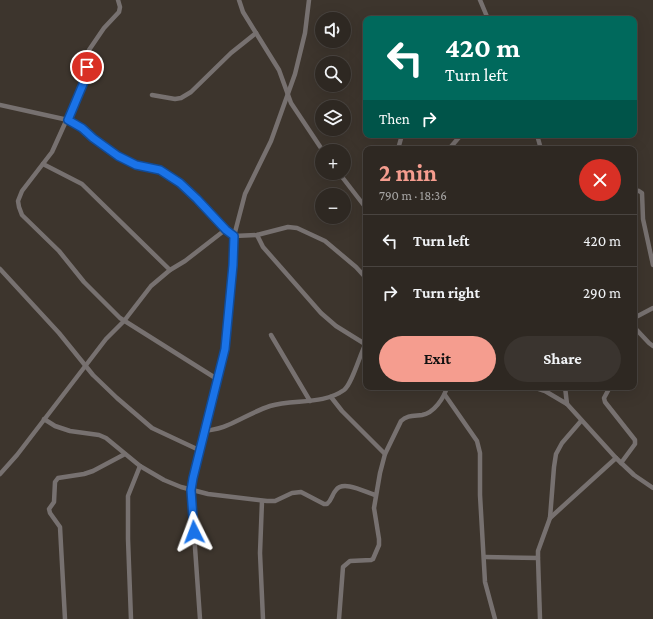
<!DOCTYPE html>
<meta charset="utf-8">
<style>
body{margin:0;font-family:"Crimson Pro",serif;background:#3a342f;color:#f1f3f6;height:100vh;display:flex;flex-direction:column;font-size:15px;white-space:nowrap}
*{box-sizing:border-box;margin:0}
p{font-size:13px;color:#a7a6a5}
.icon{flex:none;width:22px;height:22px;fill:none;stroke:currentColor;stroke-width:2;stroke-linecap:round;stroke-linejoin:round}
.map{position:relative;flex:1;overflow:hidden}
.details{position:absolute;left:363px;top:146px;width:274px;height:244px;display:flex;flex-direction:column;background:#2e2822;border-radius:8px;box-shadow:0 4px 16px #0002,0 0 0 1px #494440}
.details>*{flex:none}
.guide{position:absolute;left:363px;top:16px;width:274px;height:122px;border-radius:8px;box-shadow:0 4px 16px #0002,0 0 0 1px #494440;background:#00695c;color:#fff;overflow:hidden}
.tools{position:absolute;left:315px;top:12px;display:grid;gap:8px}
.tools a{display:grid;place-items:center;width:36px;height:36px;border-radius:50%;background:#2e2822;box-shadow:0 4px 16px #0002,0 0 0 1px #494440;font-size:20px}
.pin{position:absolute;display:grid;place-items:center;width:34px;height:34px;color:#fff;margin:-17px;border:2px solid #fff;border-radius:50%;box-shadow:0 1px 4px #0007}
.me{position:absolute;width:44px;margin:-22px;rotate:357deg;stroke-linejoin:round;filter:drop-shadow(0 0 3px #0008)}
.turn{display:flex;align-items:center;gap:14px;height:84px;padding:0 16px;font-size:18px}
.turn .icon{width:52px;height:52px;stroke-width:2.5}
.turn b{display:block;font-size:28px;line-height:34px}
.then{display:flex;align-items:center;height:38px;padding:0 16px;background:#0003;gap:8px;font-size:15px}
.round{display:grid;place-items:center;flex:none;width:42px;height:42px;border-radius:21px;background:#3a342f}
.summary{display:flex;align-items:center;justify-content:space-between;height:68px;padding:0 16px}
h1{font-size:24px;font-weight:700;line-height:30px;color:#f59d8f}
.button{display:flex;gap:8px;margin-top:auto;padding:8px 16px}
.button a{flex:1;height:46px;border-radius:24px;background:#f59d8f;color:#111;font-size:16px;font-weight:700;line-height:46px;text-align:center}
.button a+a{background:#3a342f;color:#f1f3f6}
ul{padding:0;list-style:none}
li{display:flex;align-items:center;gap:12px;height:52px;padding:0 16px;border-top:1px solid #494440}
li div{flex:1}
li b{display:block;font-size:15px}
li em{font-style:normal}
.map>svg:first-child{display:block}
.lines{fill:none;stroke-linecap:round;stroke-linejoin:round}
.street{stroke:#777170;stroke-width:4.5}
.route-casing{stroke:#114b97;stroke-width:10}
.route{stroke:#1a73e8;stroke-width:7}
</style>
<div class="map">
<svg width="653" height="619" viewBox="0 0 653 619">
<rect width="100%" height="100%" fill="#3d352d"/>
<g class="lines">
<g class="street">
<polyline points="118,0 120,7 119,12 104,28 89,50 86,77 52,152 22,191 18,201 19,207 22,215 59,251 84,282 120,318 217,379"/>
<polyline points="239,0 243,12 256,33 279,70 291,103 323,151"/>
<polyline points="309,0 305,33 295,74 271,141 245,194 234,236 257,235 288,227 297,228 325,241 356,267 366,278"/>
<polyline points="480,0 488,19"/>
<polyline points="152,95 175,99 181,98 191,92 231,53 256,33"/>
<polyline points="0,105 68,120 82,128 93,138 118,156 136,165 160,170 180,183 197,199 225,230 234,236 233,265 225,349 204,431 193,478 191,490 200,619"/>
<polyline points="537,135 541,149"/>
<polyline points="398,149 402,135"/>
<polyline points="449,149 461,135"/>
<polyline points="43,164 82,184 170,270"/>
<polyline points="339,173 366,208"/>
<polyline points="634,190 639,191 642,193 643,219 653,265"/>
<polyline points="257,235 263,247 321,313 336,326 365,344"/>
<polyline points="0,269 59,333 93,375 117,398 152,428 199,450"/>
<polyline points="634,318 653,308"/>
<polyline points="634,327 649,343 653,346"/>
<polyline points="271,335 310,401"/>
<polyline points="533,387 545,391 567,404 616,458 634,475 653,488"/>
<polyline points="565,387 567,404"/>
<polyline points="610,387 604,398 605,402 635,440 635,444 621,463"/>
<polyline points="445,395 477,441 480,453 480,495 485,582 495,619"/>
<polyline points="331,397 342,411 385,454"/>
<path d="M44 419 55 426 70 431 99 435 106 438 140 466 164 480 181 487 208 494 267 501H275L292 493 301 492 324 504H327C332 500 332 494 336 490 343 480 365 492 375 495"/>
<path d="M204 431C212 430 220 429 228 425 242 419 255 411 270 406 294 399 323 405 344 390 352 384 360 354 366 343"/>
<polyline points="0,474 17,455 106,339 124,321 151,286 170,270 185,261 225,230"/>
<polyline points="262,501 260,553 263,619"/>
<polyline points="550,518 616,458"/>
<polyline points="485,557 538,558 538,551 550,518 554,467 556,454 562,443 581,421"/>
<polyline points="538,558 540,619"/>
<polyline points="65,619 60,527 50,513 49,509 54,502 55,482 58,478 84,474 93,471 125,454"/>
<polyline points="131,619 128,539 128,496 140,466"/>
<path d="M339 619 343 567 350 561 371 560 373 559 379 545V539L374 508 380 473 385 454 401 421C407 415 414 416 422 415 434 413 444 398 447 387"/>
</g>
</g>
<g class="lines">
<defs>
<polyline id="route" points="87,67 86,77 68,120 82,128 93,138 118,156 136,165 160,170 180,183 197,199 226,230 234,236 233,265 225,349 193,478 191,490 194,532"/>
</defs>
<use href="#route" class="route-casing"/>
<use href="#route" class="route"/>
</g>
</svg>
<div class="tools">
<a><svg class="icon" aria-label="sound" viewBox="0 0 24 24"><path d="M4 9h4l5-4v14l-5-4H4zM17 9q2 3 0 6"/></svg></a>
<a><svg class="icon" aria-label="search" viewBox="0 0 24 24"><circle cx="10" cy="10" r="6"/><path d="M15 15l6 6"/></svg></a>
<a><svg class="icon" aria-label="layers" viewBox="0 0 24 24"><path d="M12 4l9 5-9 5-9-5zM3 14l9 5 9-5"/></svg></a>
<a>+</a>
<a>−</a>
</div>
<div class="pin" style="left:87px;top:67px;background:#d93025"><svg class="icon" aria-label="arrive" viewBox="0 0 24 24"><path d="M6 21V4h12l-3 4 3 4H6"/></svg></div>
<svg class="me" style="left:194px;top:532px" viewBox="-20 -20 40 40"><path d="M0-17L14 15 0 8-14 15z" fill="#1a73e8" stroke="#fff" stroke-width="4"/></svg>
<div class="guide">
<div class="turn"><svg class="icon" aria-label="left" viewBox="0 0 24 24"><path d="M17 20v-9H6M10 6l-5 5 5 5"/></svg><div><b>420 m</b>Turn left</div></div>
<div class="then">Then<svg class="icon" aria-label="right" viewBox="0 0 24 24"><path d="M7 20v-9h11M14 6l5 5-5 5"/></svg></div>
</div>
<section class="details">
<div class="summary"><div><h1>2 min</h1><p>790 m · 18:36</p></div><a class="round" style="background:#d93025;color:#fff"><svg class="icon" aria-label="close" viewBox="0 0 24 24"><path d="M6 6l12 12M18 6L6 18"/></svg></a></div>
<ul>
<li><svg class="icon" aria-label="left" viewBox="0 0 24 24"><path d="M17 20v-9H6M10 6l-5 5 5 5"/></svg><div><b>Turn left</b></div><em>420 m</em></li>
<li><svg class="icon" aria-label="right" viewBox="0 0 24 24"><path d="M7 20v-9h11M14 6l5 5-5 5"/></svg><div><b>Turn right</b></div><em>290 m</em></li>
</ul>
<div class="button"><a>Exit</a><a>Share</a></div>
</section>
</div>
